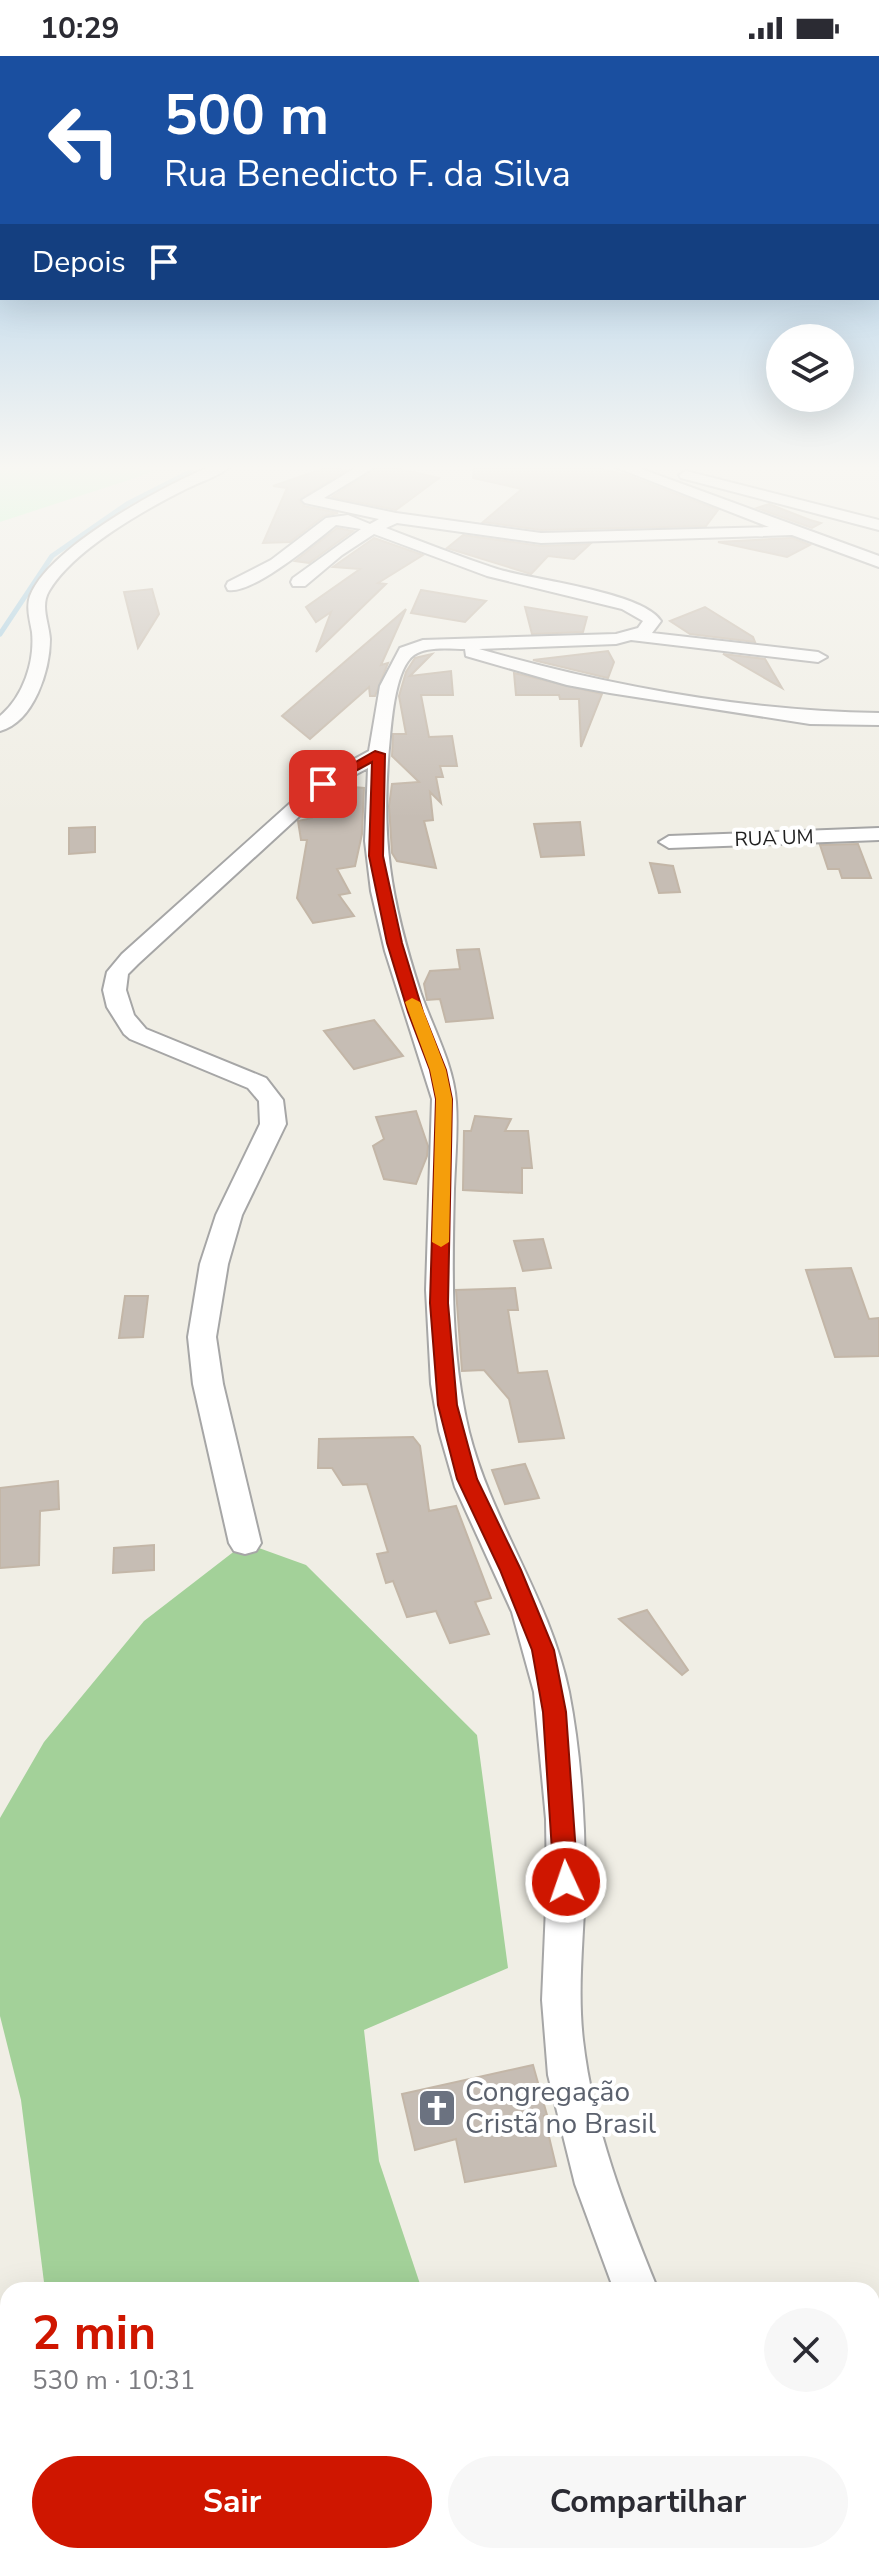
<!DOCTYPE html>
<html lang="pt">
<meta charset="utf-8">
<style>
body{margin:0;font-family:"Nunito Sans",sans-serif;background:#f7f7f7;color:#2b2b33;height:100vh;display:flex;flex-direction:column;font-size:30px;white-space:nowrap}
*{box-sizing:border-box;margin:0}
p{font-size:26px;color:#7c7c81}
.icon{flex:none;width:44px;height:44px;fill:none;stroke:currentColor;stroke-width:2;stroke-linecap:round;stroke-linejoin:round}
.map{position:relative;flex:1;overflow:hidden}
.drawer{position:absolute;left:0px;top:2226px;width:880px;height:282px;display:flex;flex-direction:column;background:#fff;border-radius:24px 24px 0 0;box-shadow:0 8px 32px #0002}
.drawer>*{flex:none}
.top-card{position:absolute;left:0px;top:0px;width:880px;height:244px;box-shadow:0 8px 32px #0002;background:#1a4fa0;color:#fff;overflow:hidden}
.buttons{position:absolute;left:766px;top:268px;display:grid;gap:16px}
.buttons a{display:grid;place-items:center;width:88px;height:88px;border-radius:50%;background:#fff;box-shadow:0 8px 32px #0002;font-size:40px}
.pin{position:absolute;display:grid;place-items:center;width:68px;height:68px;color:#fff;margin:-34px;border-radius:16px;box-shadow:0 4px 12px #0006}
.me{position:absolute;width:88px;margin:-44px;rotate:357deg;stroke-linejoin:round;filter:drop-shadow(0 0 6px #0008)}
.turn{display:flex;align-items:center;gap:28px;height:168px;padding:0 32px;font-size:36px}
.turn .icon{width:104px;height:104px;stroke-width:2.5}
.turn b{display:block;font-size:56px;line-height:68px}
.then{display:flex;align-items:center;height:76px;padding:0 32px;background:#0003;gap:16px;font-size:30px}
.round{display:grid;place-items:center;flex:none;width:84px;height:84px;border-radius:42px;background:#f7f7f7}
.head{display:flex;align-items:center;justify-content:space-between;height:136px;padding:0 32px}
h1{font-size:48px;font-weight:700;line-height:60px;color:#cf1600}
.cta{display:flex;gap:16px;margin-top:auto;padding:16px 32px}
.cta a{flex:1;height:92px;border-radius:48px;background:#cf1600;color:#fff;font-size:32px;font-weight:700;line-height:92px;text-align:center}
.cta a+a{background:#f7f7f7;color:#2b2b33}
.status{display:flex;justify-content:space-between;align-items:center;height:56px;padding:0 40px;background:#fff;direction:ltr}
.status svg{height:22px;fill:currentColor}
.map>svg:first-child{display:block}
.forest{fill:#a3d199}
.park{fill:#c1fccc}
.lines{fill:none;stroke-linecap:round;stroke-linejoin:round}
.stream{stroke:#a4cce0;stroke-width:5}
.building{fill:#c6bdb4;stroke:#c3b6a7;stroke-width:2}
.street-casing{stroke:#a6a6a6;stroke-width:4}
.street{fill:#fff;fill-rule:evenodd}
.route{fill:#cf1600;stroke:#870e00;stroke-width:2}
.slow{fill:#f59e0b}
.labels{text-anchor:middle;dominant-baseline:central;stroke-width:8;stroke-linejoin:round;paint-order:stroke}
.far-street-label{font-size:20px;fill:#1f1f1f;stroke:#fff}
.near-worship-label{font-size:28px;fill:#5b616d;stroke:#fff;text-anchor:start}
</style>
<div class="status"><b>10:29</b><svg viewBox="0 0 49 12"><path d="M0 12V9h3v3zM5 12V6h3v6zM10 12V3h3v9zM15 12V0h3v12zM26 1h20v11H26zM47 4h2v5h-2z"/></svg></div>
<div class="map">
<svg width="879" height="2507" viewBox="0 0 879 2507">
<rect width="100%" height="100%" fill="#f0eee5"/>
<g class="forest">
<polygon points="245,1487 306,1509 477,1679 508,1912 364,1974 379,2105 422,2234 45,2234 21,2044 0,1960 0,1762 44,1686 144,1565"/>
<polygon points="77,2500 511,2500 513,2507 78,2507"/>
</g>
<polygon class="park" points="0,411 137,411 153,416 0,466"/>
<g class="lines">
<polyline class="stream" points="0,578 52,500 127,448 190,416"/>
</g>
<g class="building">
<polygon points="328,411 346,414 299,444 304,450 338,457 324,460 290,486 263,487 287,432 273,430"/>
<polygon points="378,411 391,411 439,422 396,454 332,441"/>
<polygon points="474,411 594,411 627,419 718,454 706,470 541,474 483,466 522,433 473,422"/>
<polygon points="769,448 810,464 821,467 812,472 757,452"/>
<polygon points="337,472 353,475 309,507 295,505"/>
<polygon points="463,479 541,490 590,488 574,503 548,500 531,518 447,492"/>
<polygon points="374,482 423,499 378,527 386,528 316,596 331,556 316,566 306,551 360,513 333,511"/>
<polygon points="792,482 810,489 787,501 718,486"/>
<polygon points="152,533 159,558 138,592 124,536"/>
<polygon points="421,534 486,545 465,566 411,557"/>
<polygon points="525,551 587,561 583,576 532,578"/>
<polygon points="705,551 753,581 755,586 690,578 670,565"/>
<polygon points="406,553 381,609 388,607 375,640 370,640 369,631 310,683 282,660"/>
<polygon points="608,595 614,606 608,622 533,604"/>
<polygon points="432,598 410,620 451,615 453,639 421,639 429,681 452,680 457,710 440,710 443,721 436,721 441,747 430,736 433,764 424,765 436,812 397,805 392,797 389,750 392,728 419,726 392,700 393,678 406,678 399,640 406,616 415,602"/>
<polygon points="723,598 765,603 782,632"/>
<polygon points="514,617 602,638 581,691 579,643 560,643 559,639 516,639"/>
<polygon points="340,730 364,732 362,778 355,810 337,813 350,837 339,839 354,860 313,867 297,842 307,784 301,784 298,765 312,762 314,752 328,753 334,733"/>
<polygon points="580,766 584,799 541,801 534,768"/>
<polygon points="95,771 95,796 69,798 69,772"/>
<polygon points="858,788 871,822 842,822 839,813 828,813 820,789"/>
<polygon points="650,807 673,810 680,836 659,837"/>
<polygon points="479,893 493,962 446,966 440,943 427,944 424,928 430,915 460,913 457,894"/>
<polygon points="374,964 403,1000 354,1013 324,975"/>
<polygon points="416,1055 428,1090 427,1100 416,1128 384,1123 373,1090 384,1083 376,1061"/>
<polygon points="475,1060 511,1063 505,1075 528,1075 532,1112 522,1112 522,1137 463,1134 464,1075 471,1075"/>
<polygon points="543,1183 551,1212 523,1215 514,1185"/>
<polygon points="851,1212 869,1263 879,1262 879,1300 835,1301 806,1214"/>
<polygon points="515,1232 518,1254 508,1254 518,1317 547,1315 564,1382 519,1386 509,1343 484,1314 462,1315 456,1234"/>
<polygon points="125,1240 148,1240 143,1281 119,1282"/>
<polygon points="413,1381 420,1390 429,1455 456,1450 491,1542 475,1546 489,1578 450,1587 436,1555 407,1561 393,1525 386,1527 377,1498 388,1496 367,1428 343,1429 332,1412 318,1412 319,1383"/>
<polygon points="525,1408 539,1442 505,1448 492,1414"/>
<polygon points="58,1425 59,1453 40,1455 39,1509 0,1512 0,1432"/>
<polygon points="154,1489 154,1514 113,1517 114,1492"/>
<polygon points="647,1554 688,1614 682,1619 619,1563"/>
<polygon points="533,2009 547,2059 544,2060 556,2110 465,2126 456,2083 415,2094 402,2038"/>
</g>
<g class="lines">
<defs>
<g id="street">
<path d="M209 411H229C218 421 199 426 186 433 144 454 73 494 49 535 40 550 49 567 50 583 50 614 34 666 0 675V660C23 641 35 606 32 576 30 564 26 552 30 540 48 492 163 430 209 411Z"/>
<path d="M357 411H375L324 442 396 457 541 477 769 471 615 411H636L879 500V511L792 479 541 487 397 467 386 472C423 486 460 501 497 513 533 524 643 536 661 565L652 577 818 596 827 601 818 606 631 584 616 588 479 593C609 630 744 655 879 657V669L810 668 610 637 567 629 466 600 465 593C450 593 427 590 414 599 396 612 392 660 390 681 380 782 390 843 421 938 433 972 454 1010 456 1046 458 1074 455 1104 454 1133 452 1214 450 1297 469 1376 492 1467 550 1543 569 1636 581 1698 585 1764 585 1827 584 1880 577 1931 583 1984 593 2071 625 2153 658 2234H614L575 2128 548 2019 542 1944 547 1828 546 1763 534 1636 512 1556 455 1431 439 1375 431 1328 426 1234 432 1043 385 895 371 835 365 785 368 712 330 732 138 908 128 918 126 934 134 959 146 973 266 1022 283 1044 286 1068 242 1159 228 1208 216 1281 223 1328 261 1487 256 1495 245 1498 234 1495 229 1487 193 1328 188 1281 200 1208 216 1159 260 1068 259 1045 248 1032 130 983 124 978 107 951 103 934 107 916 122 898 316 724 369 695 380 630 400 592 423 584 616 578 638 572 643 565 622 553 487 520 374 478 342 499 305 530H293L291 526 293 522 361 473 336 469C316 485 252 539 228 534L226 530 228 526 271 504 326 462 348 459 370 468 379 463 305 447 302 444Z"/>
<polygon points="686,415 879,464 879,474 681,422 679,419"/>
<polygon points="879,772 879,784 669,792 659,786 669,780"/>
<polygon points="719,2500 767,2500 769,2507 721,2507"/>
<polygon points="797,2500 857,2500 860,2507 800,2507"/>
</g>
</defs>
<use href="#street" class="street-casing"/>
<use href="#street" class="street"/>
</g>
<linearGradient id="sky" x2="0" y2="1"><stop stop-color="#8dbee5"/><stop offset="0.54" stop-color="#f8f7f3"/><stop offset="1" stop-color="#f8f7f3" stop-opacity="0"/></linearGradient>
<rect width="879" height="762" fill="url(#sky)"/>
<polygon class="route" points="375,695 385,698 383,800 402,887 423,956 446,1014 452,1043 448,1247 457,1349 477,1423 521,1514 554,1594 566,1656 578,1826 574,1833 566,1836 557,1833 554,1826 543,1656 532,1594 500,1514 457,1423 438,1349 430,1247 436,1043 430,1014 408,956 387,887 369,800 372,706 328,730 317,728"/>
<polygon class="slow" points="412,942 420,946 446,1014 452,1043 449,1186 441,1191 432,1186 436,1043 430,1014 405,946"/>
<defs>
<symbol id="church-square" viewBox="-11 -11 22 22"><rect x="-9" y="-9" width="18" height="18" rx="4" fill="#6b7280" stroke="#fff"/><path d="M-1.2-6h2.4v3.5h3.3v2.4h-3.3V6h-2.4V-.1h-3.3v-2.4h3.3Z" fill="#fff"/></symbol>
</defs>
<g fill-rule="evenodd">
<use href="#church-square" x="415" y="2030" width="44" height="44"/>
</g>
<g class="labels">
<g class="far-street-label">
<text transform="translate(774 782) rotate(-2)">RUA UM</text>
</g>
<g class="near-worship-label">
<text x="465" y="2036">Congregação<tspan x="465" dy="32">Cristã no Brasil</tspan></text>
</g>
</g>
</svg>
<div class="buttons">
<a><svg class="icon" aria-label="layers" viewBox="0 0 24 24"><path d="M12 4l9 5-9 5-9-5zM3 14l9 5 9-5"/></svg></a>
</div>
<div class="pin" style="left:323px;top:728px;background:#d93025"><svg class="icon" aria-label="arrive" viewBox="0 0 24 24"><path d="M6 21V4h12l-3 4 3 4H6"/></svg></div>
<svg class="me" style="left:566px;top:1826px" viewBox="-20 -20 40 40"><circle r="17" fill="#cf1600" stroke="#fff" stroke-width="3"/><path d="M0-11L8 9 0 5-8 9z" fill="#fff"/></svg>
<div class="top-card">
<div class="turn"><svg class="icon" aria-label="left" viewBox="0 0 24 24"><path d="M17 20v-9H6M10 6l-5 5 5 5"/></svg><div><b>500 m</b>Rua Benedicto F. da Silva</div></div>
<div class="then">Depois<svg class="icon" aria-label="arrive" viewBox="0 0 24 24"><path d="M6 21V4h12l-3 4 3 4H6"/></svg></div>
</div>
<section class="drawer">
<div class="head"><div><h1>2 min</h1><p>530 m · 10:31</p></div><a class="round"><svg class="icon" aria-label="close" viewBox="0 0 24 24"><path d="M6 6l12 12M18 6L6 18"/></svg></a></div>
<div class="cta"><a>Sair</a><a>Compartilhar</a></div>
</section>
</div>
